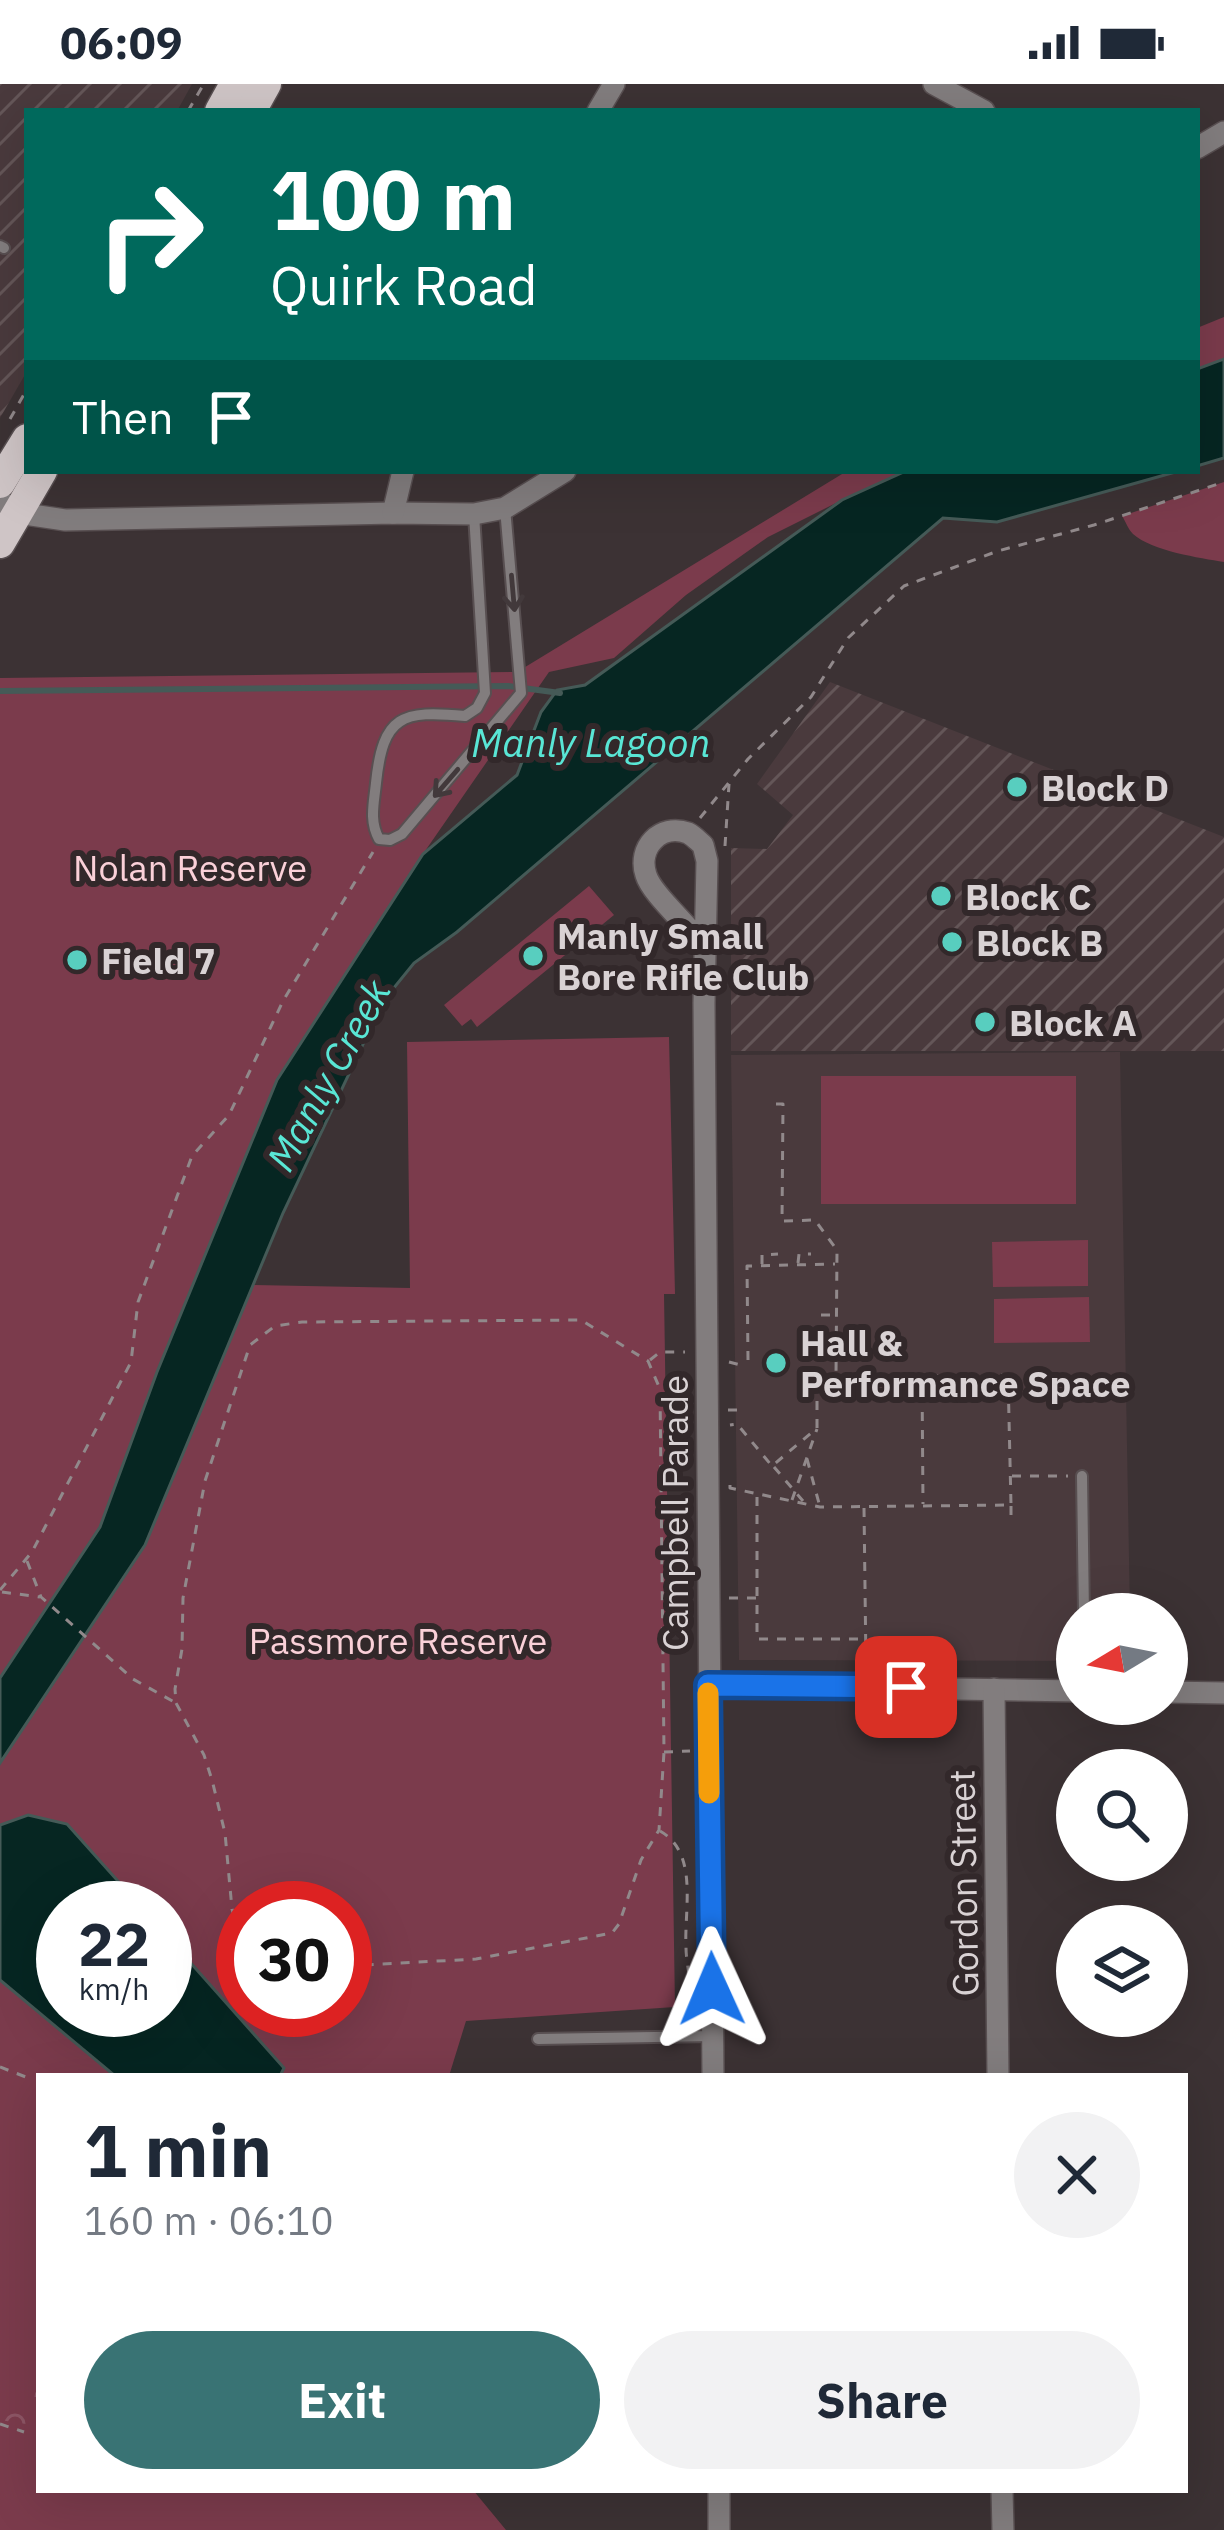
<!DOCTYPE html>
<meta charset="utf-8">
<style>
body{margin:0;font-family:"IBM Plex Sans",sans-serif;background:#f2f2f3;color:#1f2937;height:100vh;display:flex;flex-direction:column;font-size:45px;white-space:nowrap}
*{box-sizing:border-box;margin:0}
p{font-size:39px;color:#747a83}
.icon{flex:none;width:66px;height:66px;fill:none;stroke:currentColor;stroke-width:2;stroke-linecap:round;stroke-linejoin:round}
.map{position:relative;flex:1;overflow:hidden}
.side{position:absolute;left:36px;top:1989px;width:1152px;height:420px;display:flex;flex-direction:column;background:#fff;border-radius:0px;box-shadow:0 12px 48px #0002}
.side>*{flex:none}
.top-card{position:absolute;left:24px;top:24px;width:1176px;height:366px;border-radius:0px;box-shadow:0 12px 48px #0002;background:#00695c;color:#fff;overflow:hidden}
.needle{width:78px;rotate:260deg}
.buttons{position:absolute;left:1056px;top:1509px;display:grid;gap:24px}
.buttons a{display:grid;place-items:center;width:132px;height:132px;border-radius:50%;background:#fff;box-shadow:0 12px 48px #0002;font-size:60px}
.speed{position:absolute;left:36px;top:1797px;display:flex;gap:24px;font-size:60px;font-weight:700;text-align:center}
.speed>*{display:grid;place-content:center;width:156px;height:156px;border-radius:50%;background:#fff;box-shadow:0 12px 48px #0002;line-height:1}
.speed small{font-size:30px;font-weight:400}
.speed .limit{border:18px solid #d22;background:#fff;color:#111}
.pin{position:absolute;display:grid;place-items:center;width:102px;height:102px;color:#fff;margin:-51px;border-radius:24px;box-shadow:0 6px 18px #0006}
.me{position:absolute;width:132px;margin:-66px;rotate:359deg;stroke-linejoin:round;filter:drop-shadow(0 0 9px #0008)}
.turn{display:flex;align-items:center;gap:42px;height:252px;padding:0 48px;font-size:54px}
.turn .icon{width:156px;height:156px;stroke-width:2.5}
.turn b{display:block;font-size:84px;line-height:102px}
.then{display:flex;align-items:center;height:114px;padding:0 48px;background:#0003;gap:24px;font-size:45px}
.round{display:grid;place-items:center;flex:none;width:126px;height:126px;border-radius:63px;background:#f2f2f3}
.overview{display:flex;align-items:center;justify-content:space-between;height:204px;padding:0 48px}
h1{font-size:72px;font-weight:800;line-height:90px}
.primary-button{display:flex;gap:24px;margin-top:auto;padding:24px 48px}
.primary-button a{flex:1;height:138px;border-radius:72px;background:#397374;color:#fff;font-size:48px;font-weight:800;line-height:138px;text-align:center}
.primary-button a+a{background:#f2f2f3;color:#1f2937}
.status{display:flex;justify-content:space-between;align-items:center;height:84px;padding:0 60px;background:#fff;direction:ltr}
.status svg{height:33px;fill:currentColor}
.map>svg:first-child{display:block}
.built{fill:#4a3a3d}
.industrial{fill:url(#industrial-furrows)}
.green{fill:#7b3b4c;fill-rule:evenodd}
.forest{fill:url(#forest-crowns)}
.water{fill:#062622;stroke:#455a57;stroke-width:3}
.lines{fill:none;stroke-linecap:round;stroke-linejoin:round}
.stream{stroke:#455a57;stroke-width:6}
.lane-casing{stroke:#584f51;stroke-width:14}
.street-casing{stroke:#584f51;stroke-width:24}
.primary-casing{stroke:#584f51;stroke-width:33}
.path{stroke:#91898b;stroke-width:3;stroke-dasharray:9 9;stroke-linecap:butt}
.lane{stroke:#827d7e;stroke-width:10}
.street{stroke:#827d7e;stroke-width:21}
.primary{stroke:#cfc5c6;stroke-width:30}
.oneway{stroke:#42393b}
.route-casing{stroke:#114b97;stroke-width:30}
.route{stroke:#1a73e8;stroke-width:21}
.slow{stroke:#f59e0b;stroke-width:21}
.poi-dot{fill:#58cebf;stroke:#32282a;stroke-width:4.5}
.labels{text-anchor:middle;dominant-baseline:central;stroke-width:12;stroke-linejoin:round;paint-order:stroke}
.poi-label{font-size:36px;font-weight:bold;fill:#d9d2d4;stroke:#32282a;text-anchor:start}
.park-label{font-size:36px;fill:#fad0d8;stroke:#32282a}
.street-label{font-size:36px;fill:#d9d2d4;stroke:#32282a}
.water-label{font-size:39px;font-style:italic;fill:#59e6d5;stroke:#32282a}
</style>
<div class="status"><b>06:09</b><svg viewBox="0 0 49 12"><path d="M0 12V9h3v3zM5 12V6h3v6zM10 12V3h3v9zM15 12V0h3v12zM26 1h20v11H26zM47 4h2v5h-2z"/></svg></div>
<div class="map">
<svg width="1224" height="2446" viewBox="0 0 1224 2446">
<defs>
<pattern id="industrial-furrows" width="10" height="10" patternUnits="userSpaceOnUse" patternTransform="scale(3)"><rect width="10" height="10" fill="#4a3a3d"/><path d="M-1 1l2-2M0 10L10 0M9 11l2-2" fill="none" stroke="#645658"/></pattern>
<pattern id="forest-crowns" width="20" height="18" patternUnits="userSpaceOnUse" patternTransform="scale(3)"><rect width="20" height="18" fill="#7b3b4c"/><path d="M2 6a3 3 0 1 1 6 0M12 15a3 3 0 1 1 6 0" fill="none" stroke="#8d5665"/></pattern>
</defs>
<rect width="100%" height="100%" fill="#3c3234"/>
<polygon class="built" points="1120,968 1130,1530 1077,1530 1077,1577 739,1576 731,971"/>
<g class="industrial">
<polygon points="0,0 192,0 177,27 27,27 27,287 0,334"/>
<polygon points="830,598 1224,753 1224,967 731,967 731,764 767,765 793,731 757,700"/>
</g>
<g class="green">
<polygon points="1224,233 1224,276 1197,286 1197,244"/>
<polygon points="847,387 921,387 842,416 768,453 686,511 614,574 549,588 423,770 277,996 157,1288 100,1443 0,1594 0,594 517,588"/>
<path d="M1224 398V478C1200 474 1152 467 1133 450 1128 445 1126 438 1122 432Z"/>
<polygon points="589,802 614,831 477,943 471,935 462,942 444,921"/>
<path d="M669 953 675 1210H664L675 1923 466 1937 449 1992H280L284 1984 165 1850V1824H142L67 1740 28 1731 0 1741V1679L145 1461 253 1201 410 1204 407 958ZM243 1824H345V1926H243Z"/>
<rect x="821" y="992" width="255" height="128"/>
<polygon points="1088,1156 1088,1202 993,1203 992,1158"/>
<polygon points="1089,1213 1090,1258 994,1259 994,1215"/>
<polygon points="0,1896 115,1992 39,1992 39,2406 473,2406 506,2446 0,2446"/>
</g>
<polygon class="forest" points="39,2299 39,2342 0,2336 0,2308"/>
<g class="water">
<polygon points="1224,275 1224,374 1197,382 1197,285"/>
<polygon points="906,387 1179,387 997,438 943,434 457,848 414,879 384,916 283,1129 145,1461 0,1679 0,1594 100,1443 157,1288 277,996 423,770 517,691 541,628 557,606 585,601 842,416"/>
<polygon points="28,1731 67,1740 142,1824 63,1824 63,1926 165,1926 165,1850 284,1984 280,1992 115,1992 0,1896 0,1741"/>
</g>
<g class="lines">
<polyline class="stream" points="0,607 508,602 560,609"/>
<defs>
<g id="lane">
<polyline points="0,162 4,164"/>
<path d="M474 430 485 609 477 624 465 632C402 626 383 631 376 699 374 719 369 737 379 755L390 756 402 750 521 609 505 424"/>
<polyline points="1082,1392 1084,1530"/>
<polyline points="538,1955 713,1952"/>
</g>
<g id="street">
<polyline points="934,0 984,27"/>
<polyline points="598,27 614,0"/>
<polyline points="1197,64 1224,48"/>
<polyline points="0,417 18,429 65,436 393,429 474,430 505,424 565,387"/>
<polyline points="393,429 403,387"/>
<path d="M705 865C691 843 652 811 646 791 637 764 660 739 688 749 694 752 698 757 703 761L707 777 704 919 713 1992"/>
<polyline points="708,1601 1077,1607"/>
<polyline points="994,1605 998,1992"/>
<polyline points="1167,1608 1224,1609"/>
<polyline points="719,2406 719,2446"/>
<polyline points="1002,2406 1003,2446"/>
</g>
<g id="primary">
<polyline points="220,27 235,0"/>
<polyline points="251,27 266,0"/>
<polyline points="0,399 27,355"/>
<polyline points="0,459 42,387"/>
</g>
</defs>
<use href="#lane" class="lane-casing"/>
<use href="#street" class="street-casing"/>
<use href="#primary" class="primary-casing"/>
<g class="path">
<polyline points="188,27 202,3"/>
<polyline points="10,335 27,305"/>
<polyline points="700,734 748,675 811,613 848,554 904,502 998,467 1094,441 1224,398"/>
<polyline points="725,762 729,700"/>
<polyline points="776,1020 783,1020 782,1137 815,1136 837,1166 836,1292"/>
<polyline points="798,1179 799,1170 811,1170"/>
<polyline points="762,1180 762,1171 778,1170"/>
<polyline points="821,1231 834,1231"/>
<polyline points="650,1276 660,1268 685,1268"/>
<polyline points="748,1276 747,1182 835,1180"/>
<polyline points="729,1278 744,1282"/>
<polyline points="922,1292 923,1420"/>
<polyline points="728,1326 744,1326"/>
<polyline points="807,1375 820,1423"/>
<polyline points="663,1383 689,1383"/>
<polyline points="774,1383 803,1417"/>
<polyline points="1012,1392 1068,1392"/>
<polyline points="730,1401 730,1404 820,1423 1011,1421 1008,1291 817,1294 817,1344 772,1382 737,1340 730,1341"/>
<polyline points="757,1413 757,1555 866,1555"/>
<polyline points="792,1416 817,1345"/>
<polyline points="1011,1422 1011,1438"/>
<polyline points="864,1424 866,1582"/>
<polyline points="27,1477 41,1513 133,1595 176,1619"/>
<polyline points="0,1506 32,1468 131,1278 138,1218 192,1072 229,1031 283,917 373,768"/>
<polyline points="2,1508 40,1513"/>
<polyline points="729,1514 756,1514"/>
<polyline points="1088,1626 1156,1627"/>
<polyline points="664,1668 690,1667"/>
<path d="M660 1747C699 1769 684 1825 686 1863 686 1873 688 1882 689 1892 690 1906 687 1917 690 1931"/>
<polyline points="243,1849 236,1840 232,1825 225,1749 212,1696 204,1671 176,1619 175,1605 182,1565 183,1514 205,1397 250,1261 275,1242 302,1238 581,1236 648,1277 660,1305 664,1668 659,1746 641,1776 619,1840 612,1849 476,1875 345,1882"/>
<polyline points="0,1983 31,1995"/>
<polyline points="0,2340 24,2348"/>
</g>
<use href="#lane" class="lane"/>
<use href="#street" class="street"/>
<use href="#primary" class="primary"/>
</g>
<defs><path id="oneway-shaft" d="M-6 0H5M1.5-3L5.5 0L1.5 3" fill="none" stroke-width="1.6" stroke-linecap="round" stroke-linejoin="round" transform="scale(3)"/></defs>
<g class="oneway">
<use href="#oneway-shaft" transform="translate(513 509) rotate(85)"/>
<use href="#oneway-shaft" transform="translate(446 699) rotate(131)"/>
</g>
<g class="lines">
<defs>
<polyline id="route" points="712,1905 708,1601 906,1603"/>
</defs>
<use href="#route" class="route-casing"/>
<use href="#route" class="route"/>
<polyline class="slow" points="708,1609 709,1709"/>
</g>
<g class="poi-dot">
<circle cx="1017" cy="703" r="12"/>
<circle cx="941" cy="812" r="12"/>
<circle cx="952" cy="858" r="12"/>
<circle cx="533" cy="872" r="12"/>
<circle cx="77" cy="876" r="12"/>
<circle cx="985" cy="938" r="12"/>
<circle cx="776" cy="1279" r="12"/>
</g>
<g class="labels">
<g class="poi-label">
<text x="1041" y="703">Block D</text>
<text x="965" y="812">Block C</text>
<text x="557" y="851">Manly Small<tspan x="557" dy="41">Bore Rifle Club</tspan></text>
<text x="976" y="858">Block B</text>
<text x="101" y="876">Field 7</text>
<text x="1009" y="938">Block A</text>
<text x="800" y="1258">Hall &amp;<tspan x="800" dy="41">Performance Space</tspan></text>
</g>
<g class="park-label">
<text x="190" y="783">Nolan Reserve</text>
<text x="398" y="1556">Passmore Reserve</text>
</g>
<g class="street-label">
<text transform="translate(674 1429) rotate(-90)">Campbell Parade</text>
<text transform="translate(963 1799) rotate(-91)">Gordon Street</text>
</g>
<g class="water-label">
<text x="591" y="658">Manly Lagoon</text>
<text transform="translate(328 991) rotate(-61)">Manly Creek</text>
</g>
</g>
</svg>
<div class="buttons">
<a><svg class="needle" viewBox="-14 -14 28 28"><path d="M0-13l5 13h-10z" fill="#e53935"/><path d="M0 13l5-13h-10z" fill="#747a83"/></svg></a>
<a><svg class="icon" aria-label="search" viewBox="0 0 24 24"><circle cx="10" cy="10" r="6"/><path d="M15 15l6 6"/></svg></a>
<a><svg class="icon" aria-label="layers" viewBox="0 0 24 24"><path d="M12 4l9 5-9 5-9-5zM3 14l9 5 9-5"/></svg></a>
</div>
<div class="speed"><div>22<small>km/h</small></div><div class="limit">30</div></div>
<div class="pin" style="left:906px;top:1603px;background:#d93025"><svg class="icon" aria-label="arrive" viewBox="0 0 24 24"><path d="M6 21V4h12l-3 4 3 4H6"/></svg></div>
<svg class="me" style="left:712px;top:1905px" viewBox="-20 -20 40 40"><path d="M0-17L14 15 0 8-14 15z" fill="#1a73e8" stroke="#fff" stroke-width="4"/></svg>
<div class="top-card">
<div class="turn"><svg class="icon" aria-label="right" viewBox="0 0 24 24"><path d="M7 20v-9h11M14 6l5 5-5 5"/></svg><div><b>100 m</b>Quirk Road</div></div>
<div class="then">Then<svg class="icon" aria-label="arrive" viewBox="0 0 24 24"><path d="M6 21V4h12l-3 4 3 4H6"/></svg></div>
</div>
<section class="side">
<div class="overview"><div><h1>1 min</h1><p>160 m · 06:10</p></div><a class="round"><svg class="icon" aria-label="close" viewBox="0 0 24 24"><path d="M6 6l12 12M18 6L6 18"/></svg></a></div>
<div class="primary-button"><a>Exit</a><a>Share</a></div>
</section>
</div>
